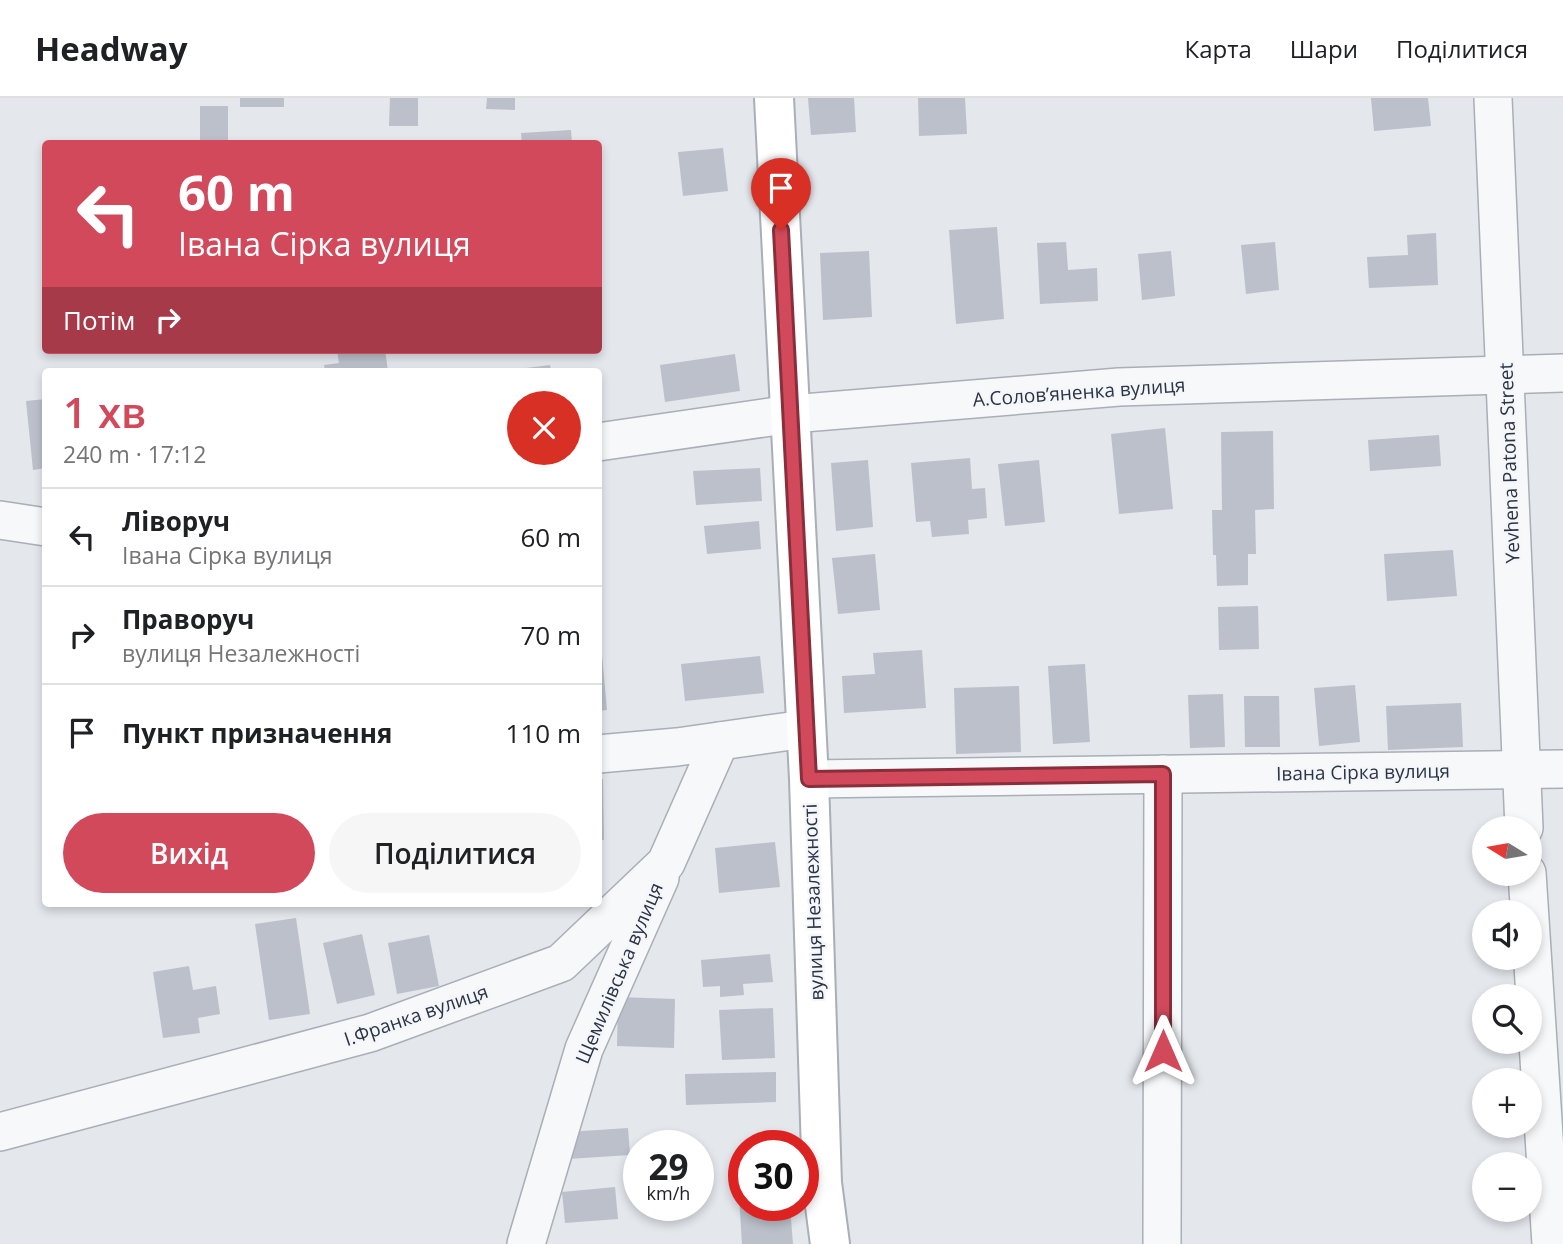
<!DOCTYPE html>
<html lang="uk">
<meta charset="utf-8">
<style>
body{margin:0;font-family:"Open Sans",sans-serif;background:#f6f6f6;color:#202124;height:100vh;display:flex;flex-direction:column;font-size:26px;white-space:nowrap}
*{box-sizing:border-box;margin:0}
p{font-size:23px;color:#757577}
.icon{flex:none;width:38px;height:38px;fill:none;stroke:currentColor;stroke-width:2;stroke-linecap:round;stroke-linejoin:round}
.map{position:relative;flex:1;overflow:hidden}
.panel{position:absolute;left:42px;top:270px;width:560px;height:539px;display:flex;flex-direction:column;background:#fff;border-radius:7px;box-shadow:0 4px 10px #0003}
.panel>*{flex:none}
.guide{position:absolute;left:42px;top:42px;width:560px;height:214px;border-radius:7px;box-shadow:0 4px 10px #0003;background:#d1495b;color:#fff;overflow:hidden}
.needle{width:46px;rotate:281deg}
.buttons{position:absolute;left:1472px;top:718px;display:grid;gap:14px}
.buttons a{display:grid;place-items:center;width:70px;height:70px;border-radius:50%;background:#fff;box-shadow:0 4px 10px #0003;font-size:35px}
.speed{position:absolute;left:623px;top:1032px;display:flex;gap:14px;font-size:35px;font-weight:700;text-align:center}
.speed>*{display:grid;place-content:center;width:91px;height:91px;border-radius:50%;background:#fff;box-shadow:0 4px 10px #0003;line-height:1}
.speed small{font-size:18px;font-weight:400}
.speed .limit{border:10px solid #d22;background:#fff;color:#111}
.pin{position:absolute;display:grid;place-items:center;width:60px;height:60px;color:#fff;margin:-72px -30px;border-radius:50% 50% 50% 0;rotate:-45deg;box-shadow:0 0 7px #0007}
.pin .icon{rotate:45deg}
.me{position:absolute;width:77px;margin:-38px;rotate:0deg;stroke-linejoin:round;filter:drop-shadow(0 0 5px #0008)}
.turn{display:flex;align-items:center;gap:24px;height:147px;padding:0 21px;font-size:32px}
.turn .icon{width:91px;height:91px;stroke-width:2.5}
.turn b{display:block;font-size:49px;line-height:60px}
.then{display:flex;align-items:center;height:66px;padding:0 21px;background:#0003;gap:14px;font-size:26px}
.round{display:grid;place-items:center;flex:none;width:74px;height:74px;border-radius:37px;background:#f6f6f6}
.summary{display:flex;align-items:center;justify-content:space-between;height:119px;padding:0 21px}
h1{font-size:42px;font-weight:600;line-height:52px;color:#d1495b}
.primary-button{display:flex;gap:14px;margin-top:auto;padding:14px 21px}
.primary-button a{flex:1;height:80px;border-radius:42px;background:#d1495b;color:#fff;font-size:28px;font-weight:600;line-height:80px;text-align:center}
.primary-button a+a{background:#f6f6f6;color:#202124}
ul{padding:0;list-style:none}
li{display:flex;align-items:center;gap:21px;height:98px;padding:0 21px;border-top:2px solid #e0e0e0}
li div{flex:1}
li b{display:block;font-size:26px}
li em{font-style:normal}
header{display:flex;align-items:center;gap:42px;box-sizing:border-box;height:98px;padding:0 35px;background:#fff;border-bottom:2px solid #e0e0e0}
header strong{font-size:33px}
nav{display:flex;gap:38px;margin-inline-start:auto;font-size:24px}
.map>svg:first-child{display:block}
.building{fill:#bbc0ca}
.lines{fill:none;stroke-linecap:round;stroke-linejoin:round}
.street-casing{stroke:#a9aeb7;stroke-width:40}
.secondary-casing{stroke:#a9aeb7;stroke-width:42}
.street{stroke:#f7f8fa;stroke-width:37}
.secondary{stroke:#fff;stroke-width:38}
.route-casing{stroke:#882f3b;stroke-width:18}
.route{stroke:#d1495b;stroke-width:12}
.labels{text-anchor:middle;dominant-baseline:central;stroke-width:5;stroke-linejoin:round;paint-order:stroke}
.street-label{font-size:19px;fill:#2b3445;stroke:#f4f6f9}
</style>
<header>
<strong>Headway</strong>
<nav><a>Карта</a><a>Шари</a><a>Поділитися</a></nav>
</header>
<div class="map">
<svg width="1563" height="1146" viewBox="0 0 1563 1146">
<rect width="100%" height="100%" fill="#e4e7ec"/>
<g class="building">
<rect x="240" y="0" width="44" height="9"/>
<polygon points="390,0 418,0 418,28 389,28"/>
<polygon points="487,0 515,0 515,12 486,11"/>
<polygon points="808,0 854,0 856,34 811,37"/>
<polygon points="918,0 965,0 967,36 919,38"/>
<polygon points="1371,0 1428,0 1431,28 1374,33"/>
<rect x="200" y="8" width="28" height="38"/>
<polygon points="571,32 572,46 522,46 521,35"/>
<polygon points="723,50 728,93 683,98 678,54"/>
<polygon points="997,129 1004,221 956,226 949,132"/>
<polygon points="1436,135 1438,187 1369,190 1367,159 1408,157 1407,137"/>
<polygon points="1066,144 1068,172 1097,170 1098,203 1040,206 1037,145"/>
<polygon points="1275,144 1279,192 1246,196 1241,147"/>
<polygon points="869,153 872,219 823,222 820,155"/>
<polygon points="1171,153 1175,198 1142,202 1138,156"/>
<polygon points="337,252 385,252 388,273 325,273 324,267 339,265"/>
<polygon points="735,256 740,293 665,304 660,267"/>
<polygon points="550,267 551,273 518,273 518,271"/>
<polygon points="46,301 46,370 33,372 26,303"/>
<polygon points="1165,330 1173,411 1119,416 1111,336"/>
<polygon points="1273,333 1274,411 1255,412 1256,456 1248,456 1248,487 1217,488 1216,457 1213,457 1212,412 1222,412 1221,334"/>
<polygon points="1439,337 1441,368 1370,373 1368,342"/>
<polygon points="970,360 972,391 985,390 987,420 968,422 969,436 932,439 930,423 916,424 911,365"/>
<polygon points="868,362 873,429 836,433 831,365"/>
<polygon points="1039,362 1045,424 1005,428 998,366"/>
<polygon points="760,370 762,403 696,407 693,373"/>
<polygon points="759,423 761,451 707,456 704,428"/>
<polygon points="1453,452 1457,498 1387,503 1384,456"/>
<polygon points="875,456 880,512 838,516 832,460"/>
<polygon points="1258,508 1259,551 1219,552 1218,509"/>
<polygon points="922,552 926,610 844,615 842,578 875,576 873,555"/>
<polygon points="598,557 602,557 607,612 598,613"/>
<polygon points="760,558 764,595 685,603 681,566"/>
<polygon points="1085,566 1090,644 1053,646 1048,568"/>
<polygon points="1355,587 1360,644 1319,648 1314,590"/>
<polygon points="1019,588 1021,654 956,656 954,590"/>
<polygon points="1223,596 1225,649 1190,650 1188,597"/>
<polygon points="1244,598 1279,598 1280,649 1245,649"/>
<polygon points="1461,605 1463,649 1388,652 1386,608"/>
<polygon points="598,681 603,681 604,742 598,742"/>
<polygon points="775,744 780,789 719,795 715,750"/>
<polygon points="296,820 310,916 269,922 255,826"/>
<polygon points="362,836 375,897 337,906 323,845"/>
<polygon points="429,837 439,888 397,896 388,845"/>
<polygon points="770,856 773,884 743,886 744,897 720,899 720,888 703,889 701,862"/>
<polygon points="189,868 193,892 216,888 220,916 198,920 200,935 163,940 153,874"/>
<polygon points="618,899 675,901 674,950 617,948"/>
<polygon points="773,910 775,960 722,962 719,912"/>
<polygon points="776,974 776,1004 686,1007 685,976"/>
<polygon points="628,1030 630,1057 568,1061 567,1034"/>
<polygon points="615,1089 618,1121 565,1125 562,1094"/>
<polygon points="739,1098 744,1098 744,1108 790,1108 793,1146 742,1146"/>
<polygon points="656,1108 688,1108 689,1118 656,1118"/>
</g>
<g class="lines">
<defs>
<g id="street">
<polyline points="1493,0 1524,730"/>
<polyline points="598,344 791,316 1119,289 1563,275"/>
<polyline points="0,422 46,429"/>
<polyline points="598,656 677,649 805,631"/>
<polyline points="809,681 1563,671"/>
<polyline points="1527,775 1551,1146"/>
<polyline points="0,1034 370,935 561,865 666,765 720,643"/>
<polyline points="526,1146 584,951 660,780"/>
<polyline points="1162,1146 1163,676"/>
</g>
<polyline id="secondary" points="774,0 809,681 822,1085 830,1146"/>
</defs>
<use href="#street" class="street-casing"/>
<use href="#secondary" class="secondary-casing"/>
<use href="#street" class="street"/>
<use href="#secondary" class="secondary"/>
</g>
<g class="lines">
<defs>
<polyline id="route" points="781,132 809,681 1163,676 1163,953"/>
</defs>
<use href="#route" class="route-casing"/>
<use href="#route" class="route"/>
</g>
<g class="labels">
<g class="street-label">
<text transform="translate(1079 294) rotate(-4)">А.Солов’яненка вулиця</text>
<text transform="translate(1509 365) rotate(-92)">Yevhena Patona Street</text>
<text transform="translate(1363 674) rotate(-1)">Івана Сірка вулиця</text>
<text transform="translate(813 804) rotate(-92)">вулиця Незалежності</text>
<text transform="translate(619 875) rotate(-67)">Щемилівська вулиця</text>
<text transform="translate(416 917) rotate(-19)">І.Франка вулиця</text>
</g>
</g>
</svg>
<div class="buttons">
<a><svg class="needle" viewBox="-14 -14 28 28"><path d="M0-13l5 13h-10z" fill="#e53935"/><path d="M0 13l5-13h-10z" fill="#757577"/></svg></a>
<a><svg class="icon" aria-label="sound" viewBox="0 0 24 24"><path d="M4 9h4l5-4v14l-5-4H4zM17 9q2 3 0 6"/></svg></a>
<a><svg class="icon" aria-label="search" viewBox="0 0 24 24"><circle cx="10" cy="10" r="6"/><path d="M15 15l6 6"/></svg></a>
<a>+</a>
<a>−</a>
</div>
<div class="speed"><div>29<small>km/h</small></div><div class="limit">30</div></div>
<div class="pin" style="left:781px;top:132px;background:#d93025"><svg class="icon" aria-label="arrive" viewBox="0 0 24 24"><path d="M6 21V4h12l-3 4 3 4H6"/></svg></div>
<svg class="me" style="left:1163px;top:953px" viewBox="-20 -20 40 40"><path d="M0-17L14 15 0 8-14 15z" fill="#d1495b" stroke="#fff" stroke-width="4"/></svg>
<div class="guide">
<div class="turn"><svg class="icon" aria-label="left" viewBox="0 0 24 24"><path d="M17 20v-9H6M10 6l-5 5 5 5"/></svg><div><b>60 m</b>Івана Сірка вулиця</div></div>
<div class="then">Потім<svg class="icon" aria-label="right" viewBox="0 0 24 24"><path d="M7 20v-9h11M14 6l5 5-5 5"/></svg></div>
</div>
<section class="panel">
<div class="summary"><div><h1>1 хв</h1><p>240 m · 17:12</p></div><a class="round" style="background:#d93025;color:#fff"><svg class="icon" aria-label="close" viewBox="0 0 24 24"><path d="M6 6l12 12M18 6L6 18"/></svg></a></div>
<ul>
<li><svg class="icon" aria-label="left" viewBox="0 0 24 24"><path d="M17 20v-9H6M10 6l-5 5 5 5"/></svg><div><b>Ліворуч</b><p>Івана Сірка вулиця</p></div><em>60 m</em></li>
<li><svg class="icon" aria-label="right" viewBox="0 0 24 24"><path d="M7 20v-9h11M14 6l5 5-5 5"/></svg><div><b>Праворуч</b><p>вулиця Незалежності</p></div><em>70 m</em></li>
<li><svg class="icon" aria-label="arrive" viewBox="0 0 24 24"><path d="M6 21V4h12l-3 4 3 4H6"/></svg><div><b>Пункт призначення</b></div><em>110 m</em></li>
</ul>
<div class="primary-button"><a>Вихід</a><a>Поділитися</a></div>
</section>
</div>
